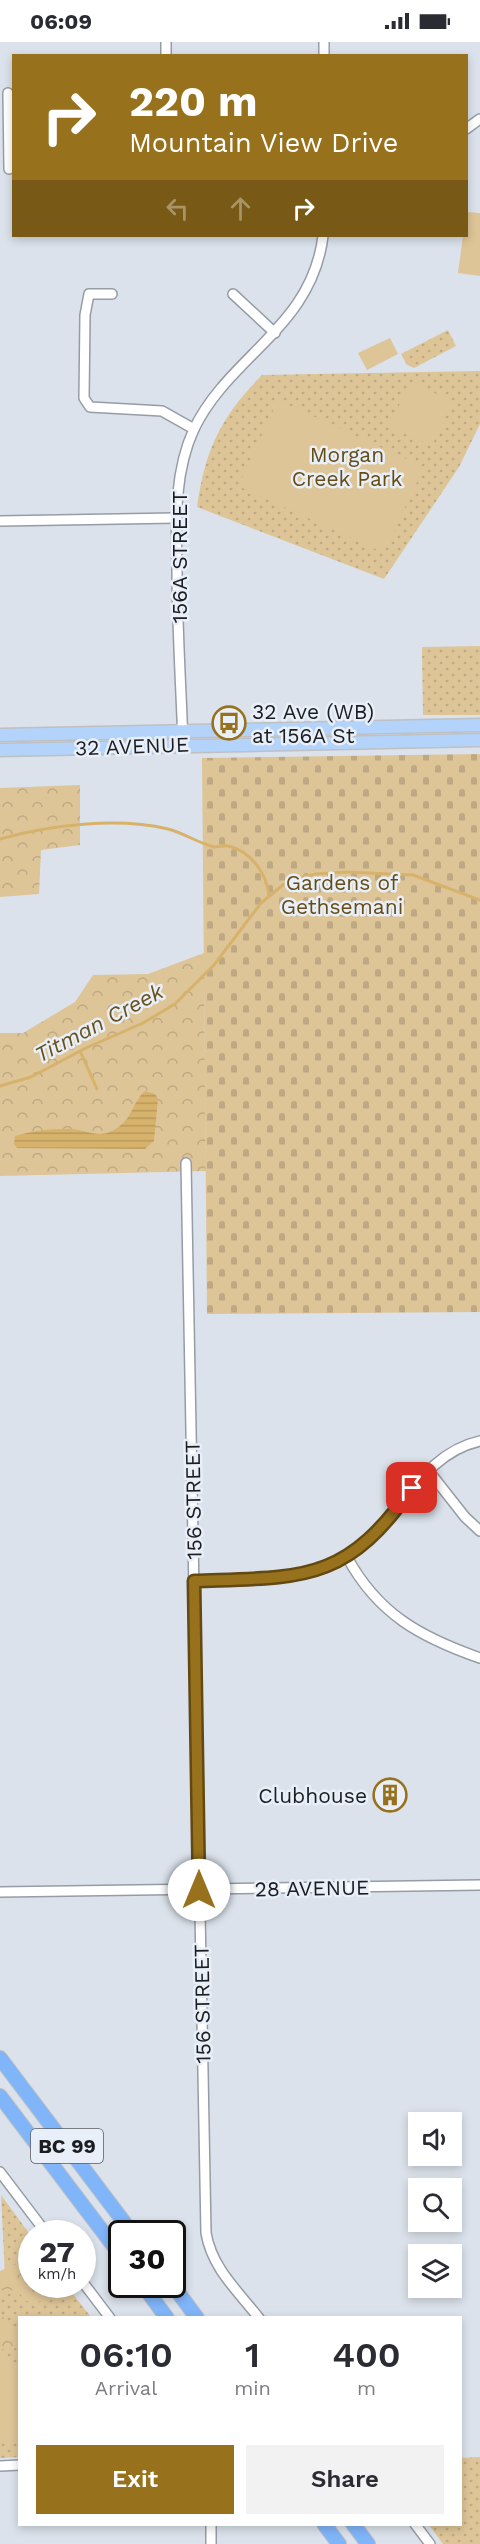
<!DOCTYPE html>
<style>
body{margin:0;font-family:"Work Sans",sans-serif;background:#f2f2f3;color:#2b2b33;height:100vh;display:flex;flex-direction:column;font-size:22px;white-space:nowrap}
*{box-sizing:border-box;margin:0}
p{font-size:20px;color:#7c7c81}
.icon{flex:none;width:33px;height:33px;fill:none;stroke:currentColor;stroke-width:2;stroke-linecap:round;stroke-linejoin:round}
.map{position:relative;flex:1;overflow:hidden}
.details{position:absolute;left:18px;top:2274px;width:444px;height:210px;display:flex;flex-direction:column;background:#fff;border-radius:0px;box-shadow:0 3px 9px #0003}
.details>*{flex:none}
.hud{position:absolute;left:12px;top:12px;width:456px;height:183px;border-radius:0px;box-shadow:0 3px 9px #0003;background:#97711c;color:#fff;overflow:hidden}
.controls{position:absolute;left:408px;top:2070px;display:grid;gap:12px}
.controls a{display:grid;place-items:center;width:54px;height:54px;border-radius:0px;background:#fff;box-shadow:0 3px 9px #0003;font-size:30px}
.speed{position:absolute;left:18px;top:2178px;display:flex;gap:12px;font-size:30px;font-weight:700;text-align:center}
.speed>*{display:grid;place-content:center;width:78px;height:78px;border-radius:50%;background:#fff;box-shadow:0 3px 9px #0003;line-height:1}
.speed small{font-size:15px;font-weight:400}
.speed .limit{border:3px solid #111;border-radius:9px;background:#fff;color:#111}
.pin{position:absolute;display:grid;place-items:center;width:51px;height:51px;color:#fff;margin:-26px;border-radius:12px;box-shadow:0 3px 9px #0006}
.me{position:absolute;width:66px;margin:-33px;rotate:0deg;stroke-linejoin:round;filter:drop-shadow(0 0 4px #0008)}
.turn{display:flex;align-items:center;gap:21px;height:126px;padding:0 18px;font-size:27px}
.turn .icon{width:78px;height:78px;stroke-width:2.5}
.turn b{display:block;font-size:42px;line-height:51px}
.lanes{display:flex;align-items:center;height:57px;padding:0 18px;background:#0003;justify-content:center;gap:30px;direction:ltr}
.lanes .off{opacity:.35}
.eta{display:flex;justify-content:space-evenly;align-items:center;height:102px;text-align:center}
.eta b{font-size:36px;font-weight:600;line-height:42px}
.primary-button{display:flex;gap:12px;margin-top:auto;padding:12px 18px}
.primary-button a{flex:1;height:69px;border-radius:0px;background:#97711c;color:#fff;font-size:24px;font-weight:600;line-height:69px;text-align:center}
.primary-button a+a{background:#f2f2f3;color:#2b2b33}
.status{display:flex;justify-content:space-between;align-items:center;height:42px;padding:0 30px;background:#fff;direction:ltr}
.status svg{height:16px;fill:currentColor}
.map>svg:first-child{display:block}
.green{fill:url(#green-dots)}
.forest{fill:url(#forest-crowns)}
.cemetery{fill:url(#cemetery-stones)}
.pitch{fill:#dec598}
.water{fill:url(#water-rules)}
.lines{fill:none;stroke-linecap:round;stroke-linejoin:round}
.stream{stroke:#d7b26b;stroke-width:3}
.minor-casing{stroke:#969ca5;stroke-width:12}
.major-casing{stroke:#bfc0c1;stroke-width:15}
.highway-casing{stroke:#bfc0c1;stroke-width:16}
.minor{stroke:#fff;stroke-width:9}
.major{stroke:#b3d3fb;stroke-width:12}
.highway{stroke:#81b5f9;stroke-width:14}
.route-casing{stroke:#624912;stroke-width:15}
.route{stroke:#97711c;stroke-width:10}
.labels{text-anchor:middle;dominant-baseline:central;stroke-width:5;stroke-linejoin:round;paint-order:stroke}
.shield{fill:#e8eff8;stroke:#585c62;stroke-width:1.5}
.shield-label{font-size:20px;font-weight:bold;fill:#1b1d21}
.park-label{font-size:21px;fill:#654c15;stroke:#e8eff8}
.street-label{font-size:21px;fill:#1b1d21;stroke:#e8eff8}
.poi-label{font-size:21px;fill:#1b1d21;stroke:#e8eff8;text-anchor:start}
.water-label{font-size:22px;font-style:italic;fill:#69501a;stroke:#e8eff8}
</style>
<div class="status"><b>06:09</b><svg viewBox="0 0 49 12"><path d="M0 12V9h3v3zM5 12V6h3v6zM10 12V3h3v9zM15 12V0h3v12zM26 1h20v11H26zM47 4h2v5h-2z"/></svg></div>
<div class="map">
<svg width="480" height="2502" viewBox="0 0 480 2502">
<defs>
<pattern id="green-dots" width="8" height="8" patternUnits="userSpaceOnUse" patternTransform="scale(1.5)"><rect width="8" height="8" fill="#dec598"/><path d="M2 2h.1M6 6h.1" fill="none" stroke="#bea983" stroke-width="1.8" stroke-linecap="round"/></pattern>
<pattern id="forest-crowns" width="20" height="18" patternUnits="userSpaceOnUse" patternTransform="scale(1.5)"><rect width="20" height="18" fill="#dec598"/><path d="M2 6a3 3 0 1 1 6 0M12 15a3 3 0 1 1 6 0" fill="none" stroke="#bea983"/></pattern>
<pattern id="cemetery-stones" width="16" height="16" patternUnits="userSpaceOnUse" patternTransform="scale(1.5)"><rect width="16" height="16" fill="#dec598"/><path d="M2 7V4a2 2 0 0 1 4 0v3zM10 15v-3a2 2 0 0 1 4 0v3z" fill="#bea983"/></pattern>
<pattern id="water-rules" width="6" height="5" patternUnits="userSpaceOnUse" patternTransform="scale(1.5)"><rect width="6" height="5" fill="#d7b26b"/><path d="M0 2.5h6" fill="none" stroke="#b8995c"/></pattern>
</defs>
<rect width="100%" height="100%" fill="#dbe2eb"/>
<g class="green">
<polygon points="448,288 456,304 414,326 407,323 401,312"/>
<path d="M480 329V382L459 425 384 537 197 465C205 407 221 375 262 333Z"/>
<polygon points="480,604 480,673 423,673 422,605"/>
<polygon points="1,2153 31,2194 32,2242 66,2243 91,2275 20,2276 19,2415 0,2416 0,2235 5,2234"/>
<polygon points="480,2415 480,2502 443,2502 429,2483 460,2482 461,2416"/>
</g>
<g class="forest">
<polygon points="80,743 80,803 41,808 39,852 0,855 0,746"/>
<polygon points="204,911 206,1129 0,1134 0,991 23,991 75,960 93,933 148,932"/>
<polygon points="25,2218 31,2223 32,2242 58,2243 56,2253 38,2260 25,2259 19,2250 0,2246 0,2229"/>
<polygon points="0,2272 16,2288 18,2301 13,2309 0,2307"/>
</g>
<polygon class="cemetery" points="480,712 480,1270 207,1272 202,716"/>
<g class="pitch">
<polygon points="467,170 480,171 480,234 458,231 463,194 466,194"/>
<polygon points="390,296 398,312 367,328 358,311"/>
<polygon points="410,340 452,359 432,404 389,385"/>
<polygon points="278,358 424,425 384,511 238,444"/>
<polygon points="0,2314 19,2324 19,2398 0,2399"/>
</g>
<path class="water" d="M145 1049 155 1052 158 1057 154 1099 145 1107 17 1106 14 1102 15 1094C32 1089 54 1086 72 1087 91 1089 102 1099 121 1083 132 1075 134 1058 145 1049Z"/>
<g class="lines">
<g class="stream">
<path d="M0 797C50 783 117 775 168 787 184 791 198 801 214 805 219 805 224 803 228 804 251 809 267 832 269 854"/>
<polyline points="80,1009 97,1047"/>
<polyline points="0,1044 31,1035 86,1006 143,981 175,962 214,923 261,861 289,838 316,832 346,830 413,833 480,858"/>
</g>
<defs>
<g id="minor">
<polyline points="166,0 166,14"/>
<polyline points="324,0 324,14"/>
<polyline points="8,51 9,127"/>
<polyline points="466,87 480,77"/>
<polyline points="112,252 89,252 85,273 84,356 90,365 162,369 194,387"/>
<polyline points="233,252 275,291"/>
<polyline points="0,479 176,476"/>
<path d="M183 702C181 643 177 584 177 525 176 479 174 430 194 387 229 314 312 285 323 194"/>
<path d="M186 1121 206 2191C212 2226 237 2248 259 2276"/>
<polyline points="428,1428 465,1475 480,1489"/>
<path d="M347 1515C378 1572 420 1595 480 1616"/>
<path d="M194 1538C245 1537 302 1542 347 1514 399 1483 417 1413 480 1399"/>
<polyline points="0,1850 480,1843"/>
<polyline points="0,2130 47,2192"/>
<polyline points="82,2239 110,2276"/>
<polyline points="0,2424 20,2423"/>
<polyline points="211,2482 211,2502"/>
<polyline points="415,2482 430,2502"/>
</g>
<g id="major">
<polyline points="0,693 480,683"/>
<polyline points="0,708 480,698"/>
</g>
<g id="highway">
<polyline points="0,2016 133,2192"/>
<polyline points="0,2054 122,2215"/>
<polyline points="142,2242 167,2276"/>
<polyline points="172,2242 197,2276"/>
<polyline points="324,2482 339,2502"/>
<polyline points="353,2482 368,2502"/>
</g>
</defs>
<use href="#minor" class="minor-casing"/>
<use href="#major" class="major-casing"/>
<use href="#highway" class="highway-casing"/>
<use href="#minor" class="minor"/>
<use href="#major" class="major"/>
<use href="#highway" class="highway"/>
</g>
<g class="lines">
<defs>
<path id="route" d="M199 1848 194 1539C302 1535 345 1542 412 1446"/>
</defs>
<use href="#route" class="route-casing"/>
<use href="#route" class="route"/>
</g>
<defs>
<symbol id="bus-ring" viewBox="-11 -11 22 22"><circle r="9.5" fill="#e8eff8" stroke="#97711c" stroke-width="1.5"/><path d="M-5-6H5V4H4V6H2V4H-2V6H-4V4H-5ZM-3.5-4V0h7V-4ZM-3.5 1.2v1.5H-2V1.2ZM2 1.2v1.5H3.5V1.2Z" fill="#97711c"/></symbol>
<symbol id="building-ring" viewBox="-11 -11 22 22"><circle r="9.5" fill="#e8eff8" stroke="#97711c" stroke-width="1.5"/><path d="M-4-6H4V6H1V3H-1V6H-4ZM-2.5-4.3h1.7v1.8h-1.7ZM.8-4.3h1.7v1.8H.8ZM-2.5-1h1.7V.8h-1.7ZM.8-1h1.7V.8H.8Z" fill="#97711c"/></symbol>
</defs>
<g fill-rule="evenodd">
<use href="#bus-ring" x="210" y="662" width="38" height="38"/>
<use href="#building-ring" x="371" y="1734" width="38" height="38"/>
</g>
<g class="labels">
<rect class="shield" x="31" y="2087" width="72" height="34" rx="4.5"/>
<g class="shield-label">
<text x="67" y="2104">BC 99</text>
</g>
<g class="park-label">
<text x="347" y="412">Morgan<tspan x="347" dy="24">Creek Park</tspan></text>
<text x="342" y="840">Gardens of<tspan x="342" dy="24">Gethsemani</tspan></text>
</g>
<g class="street-label">
<text transform="translate(179 515) rotate(-90)">156A STREET</text>
<text transform="translate(132 704) rotate(-2)">32 AVENUE</text>
<text transform="translate(193 1458) rotate(-91)">156 STREET</text>
<text transform="translate(312 1846) rotate(-1)">28 AVENUE</text>
<text transform="translate(202 1962) rotate(-91)">156 STREET</text>
</g>
<g class="poi-label">
<text x="252" y="669">32 Ave (WB)<tspan x="252" dy="24">at 156A St</tspan></text>
<text x="367" y="1753" text-anchor="end">Clubhouse</text>
</g>
<g class="water-label">
<text transform="translate(99 981) rotate(-28)">Titman Creek</text>
</g>
</g>
</svg>
<div class="controls">
<a><svg class="icon" aria-label="sound" viewBox="0 0 24 24"><path d="M4 9h4l5-4v14l-5-4H4zM17 9q2 3 0 6"/></svg></a>
<a><svg class="icon" aria-label="search" viewBox="0 0 24 24"><circle cx="10" cy="10" r="6"/><path d="M15 15l6 6"/></svg></a>
<a><svg class="icon" aria-label="layers" viewBox="0 0 24 24"><path d="M12 4l9 5-9 5-9-5zM3 14l9 5 9-5"/></svg></a>
</div>
<div class="speed"><div>27<small>km/h</small></div><div class="limit">30</div></div>
<div class="pin" style="left:412px;top:1446px;background:#d93025"><svg class="icon" aria-label="arrive" viewBox="0 0 24 24"><path d="M6 21V4h12l-3 4 3 4H6"/></svg></div>
<svg class="me" style="left:199px;top:1848px" viewBox="-20 -20 40 40"><circle r="19" fill="#fff"/><path d="M0-13L10 11 0 6-10 11z" fill="#97711c"/></svg>
<div class="hud">
<div class="turn"><svg class="icon" aria-label="right" viewBox="0 0 24 24"><path d="M7 20v-9h11M14 6l5 5-5 5"/></svg><div><b>220 m</b>Mountain View Drive</div></div>
<div class="lanes"><svg class="icon off" aria-label="left" viewBox="0 0 24 24"><path d="M17 20v-9H6M10 6l-5 5 5 5"/></svg><svg class="icon off" aria-label="ahead" viewBox="0 0 24 24"><path d="M12 20V5M6 11l6-6 6 6"/></svg><svg class="icon" aria-label="right" viewBox="0 0 24 24"><path d="M7 20v-9h11M14 6l5 5-5 5"/></svg></div>
</div>
<section class="details">
<div class="eta">
<div><b>06:10</b><p>Arrival</p></div>
<div><b>1</b><p>min</p></div>
<div><b>400</b><p>m</p></div>
</div>
<div class="primary-button"><a>Exit</a><a>Share</a></div>
</section>
</div>
